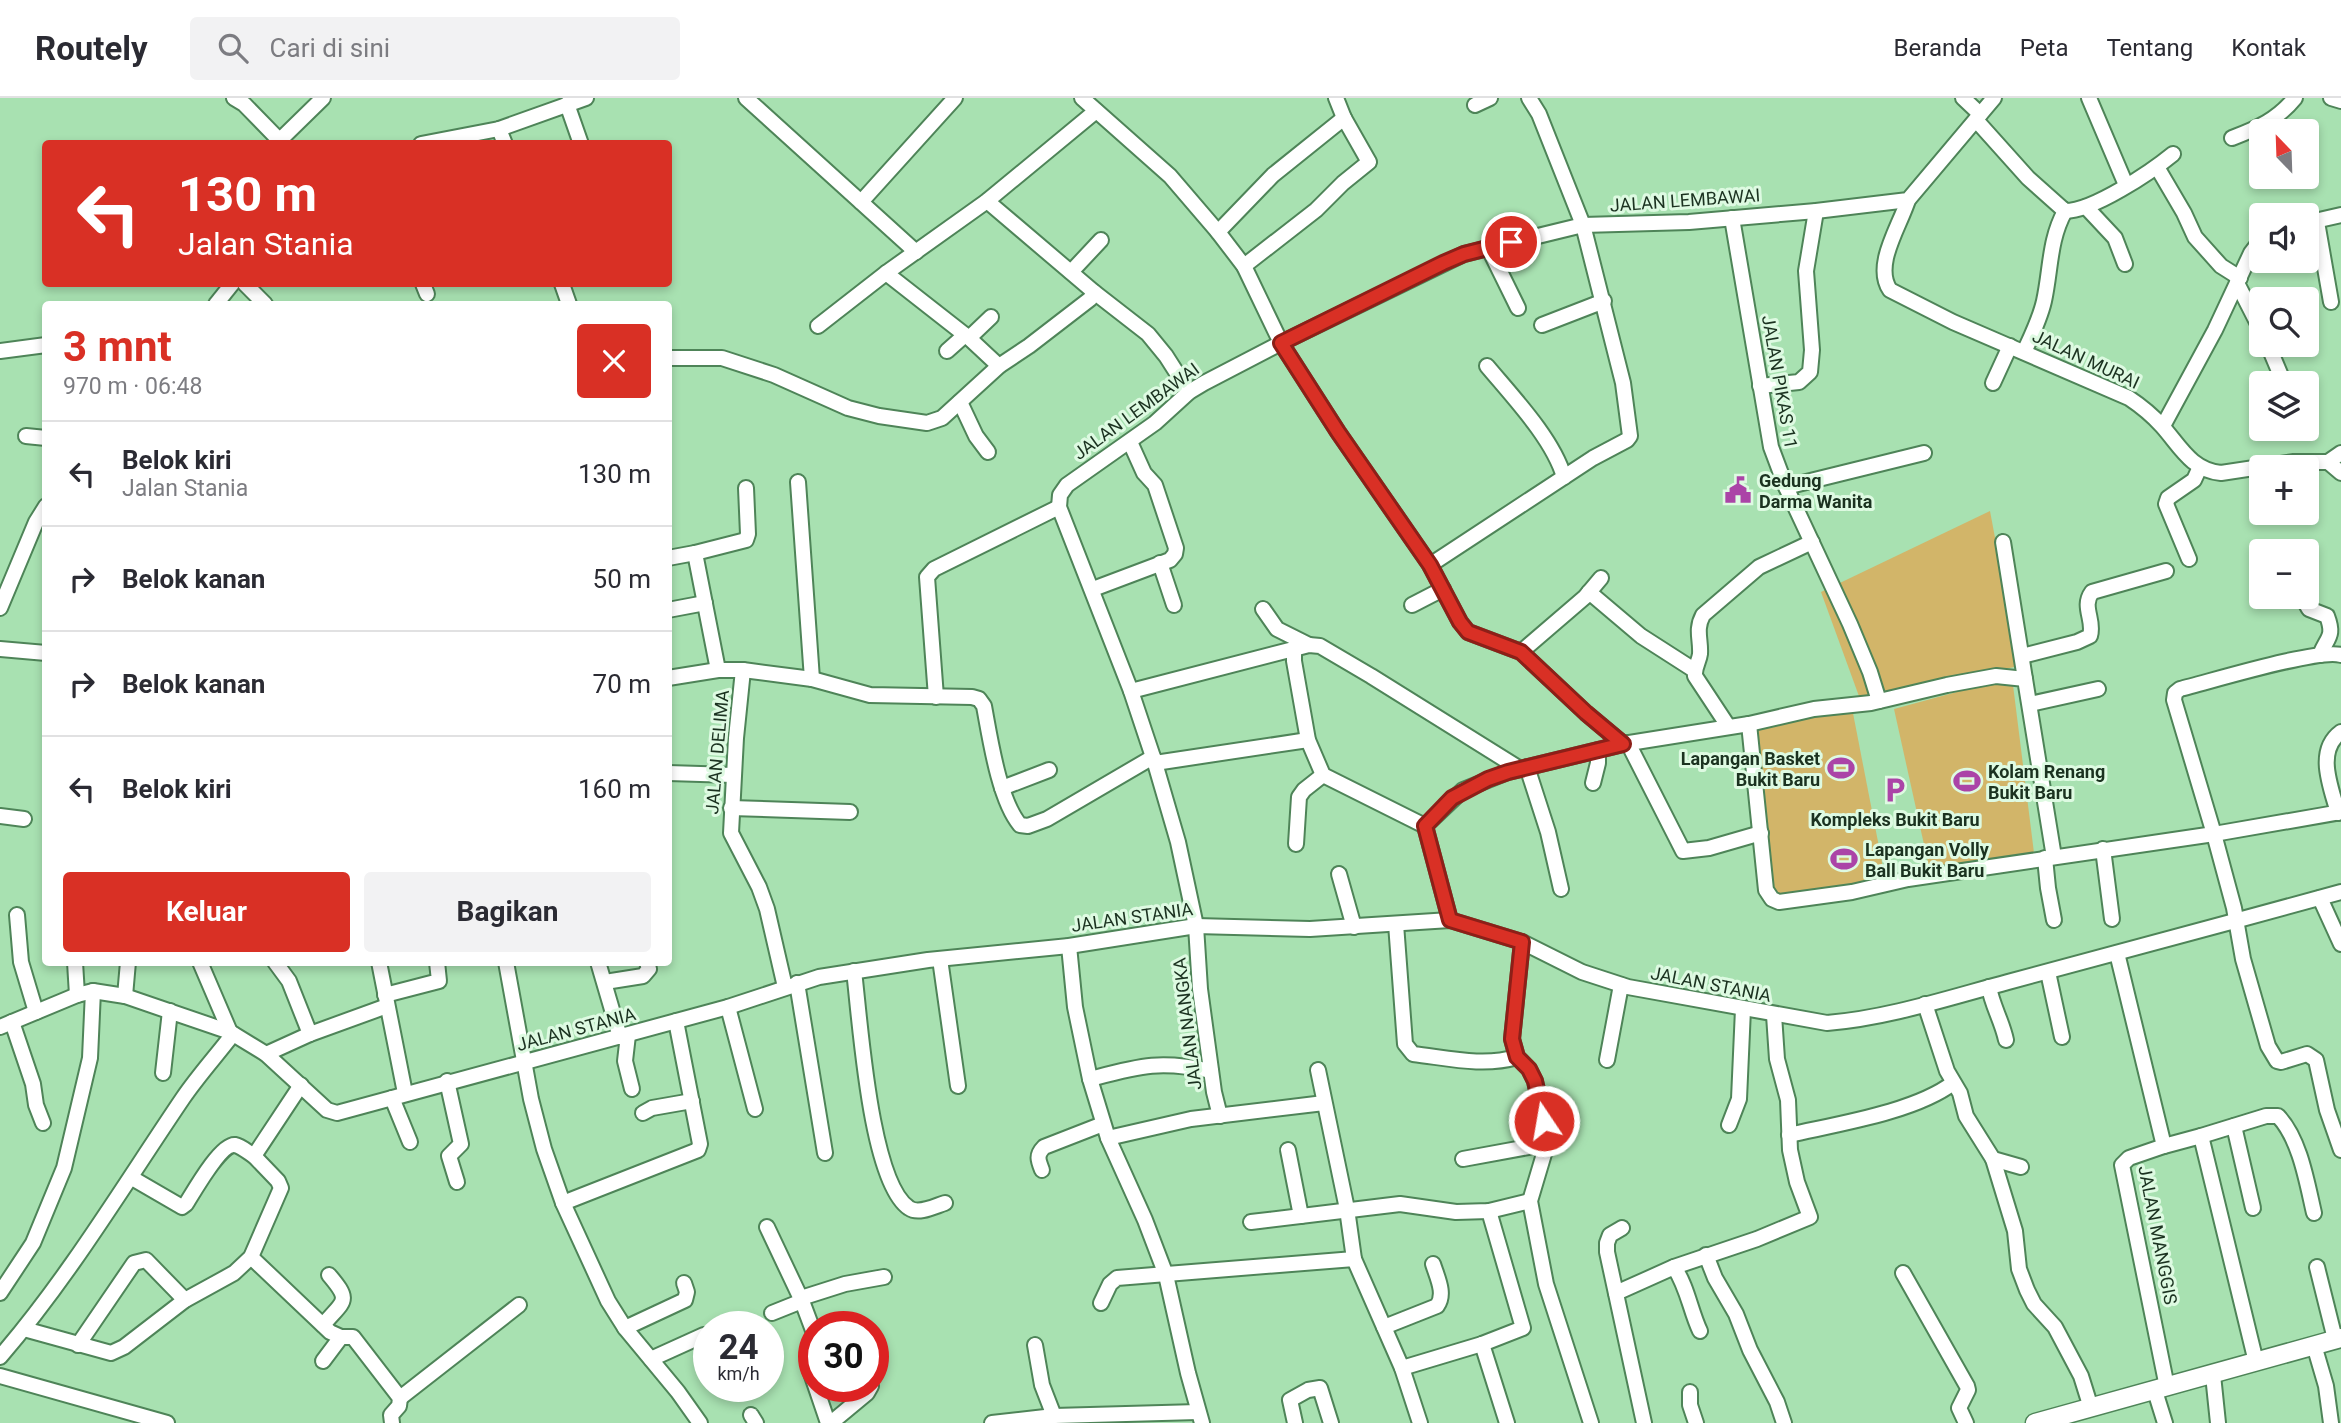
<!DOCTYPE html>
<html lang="id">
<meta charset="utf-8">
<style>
body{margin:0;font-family:Roboto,sans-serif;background:#f2f2f3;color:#2b2b33;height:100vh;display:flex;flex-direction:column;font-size:26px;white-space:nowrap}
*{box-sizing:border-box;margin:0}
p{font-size:23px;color:#7c7c81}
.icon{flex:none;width:38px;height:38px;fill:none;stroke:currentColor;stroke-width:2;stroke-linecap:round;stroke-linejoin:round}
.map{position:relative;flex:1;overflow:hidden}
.panel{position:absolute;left:42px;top:203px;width:630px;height:665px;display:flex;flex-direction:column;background:#fff;border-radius:7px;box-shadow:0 4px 10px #0003}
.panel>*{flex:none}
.guide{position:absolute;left:42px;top:42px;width:630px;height:147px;border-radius:7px;box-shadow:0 4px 10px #0003;background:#d93025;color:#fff;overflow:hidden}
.needle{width:46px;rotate:337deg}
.tools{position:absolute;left:2249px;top:21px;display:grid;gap:14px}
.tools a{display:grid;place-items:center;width:70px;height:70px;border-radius:7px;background:#fff;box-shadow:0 4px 10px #0003;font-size:35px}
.speed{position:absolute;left:693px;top:1213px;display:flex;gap:14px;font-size:35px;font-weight:700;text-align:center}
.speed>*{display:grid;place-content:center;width:91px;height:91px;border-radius:50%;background:#fff;box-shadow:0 4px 10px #0003;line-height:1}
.speed small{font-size:18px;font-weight:400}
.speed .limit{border:10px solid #d22;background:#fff;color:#111}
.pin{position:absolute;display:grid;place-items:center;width:60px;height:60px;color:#fff;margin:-30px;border:4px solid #fff;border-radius:50%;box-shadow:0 2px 7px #0007}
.me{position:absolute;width:77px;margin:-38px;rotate:348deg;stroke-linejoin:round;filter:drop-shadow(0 0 5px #0008)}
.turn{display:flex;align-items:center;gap:24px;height:147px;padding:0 21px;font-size:32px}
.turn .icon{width:91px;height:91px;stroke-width:2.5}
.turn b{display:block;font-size:49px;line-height:60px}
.round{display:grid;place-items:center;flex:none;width:74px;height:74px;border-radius:7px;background:#f2f2f3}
.overview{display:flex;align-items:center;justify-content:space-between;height:119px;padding:0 21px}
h1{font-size:42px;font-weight:700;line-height:52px;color:#d93025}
.action{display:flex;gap:14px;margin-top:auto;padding:14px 21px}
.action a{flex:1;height:80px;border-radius:7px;background:#d93025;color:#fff;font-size:28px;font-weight:700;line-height:80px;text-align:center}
.action a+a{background:#f2f2f3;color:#2b2b33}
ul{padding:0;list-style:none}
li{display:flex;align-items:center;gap:21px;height:105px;padding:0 21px;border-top:2px solid #e1e1e2}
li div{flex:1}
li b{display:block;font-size:26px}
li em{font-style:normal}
header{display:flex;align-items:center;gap:42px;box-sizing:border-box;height:98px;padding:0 35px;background:#fff;border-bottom:2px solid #e1e1e2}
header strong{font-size:33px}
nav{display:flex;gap:38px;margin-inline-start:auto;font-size:24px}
.search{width:490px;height:63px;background:#f2f2f3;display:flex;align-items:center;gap:18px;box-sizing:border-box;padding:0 24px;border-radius:7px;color:#7c7c81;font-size:26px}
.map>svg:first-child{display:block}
.green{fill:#d2b569}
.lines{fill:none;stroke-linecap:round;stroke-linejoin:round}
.minor-casing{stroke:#4e8458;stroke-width:18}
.major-casing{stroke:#4e8458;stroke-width:21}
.minor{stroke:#fff;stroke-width:14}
.major{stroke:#fff;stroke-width:18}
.route-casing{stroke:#8d1f18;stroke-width:18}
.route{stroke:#d93025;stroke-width:12}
.labels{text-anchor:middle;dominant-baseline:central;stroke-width:6;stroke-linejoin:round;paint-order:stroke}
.street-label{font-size:18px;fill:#1b3220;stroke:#defae2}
.poi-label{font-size:18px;font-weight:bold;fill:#1b3220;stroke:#defae2;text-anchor:start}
</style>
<header>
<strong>Routely</strong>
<div class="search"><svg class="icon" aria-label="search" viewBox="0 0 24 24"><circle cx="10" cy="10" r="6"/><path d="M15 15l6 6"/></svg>Cari di sini</div>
<nav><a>Beranda</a><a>Peta</a><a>Tentang</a><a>Kontak</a></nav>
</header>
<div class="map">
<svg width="2341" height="1325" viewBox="0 0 2341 1325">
<rect width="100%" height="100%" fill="#a8e1b1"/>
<g class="green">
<polygon points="1990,413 2019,568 1860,601 1821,494"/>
<polygon points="2012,579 2034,755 1929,769 1894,611"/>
<polygon points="1852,610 1887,790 1772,804 1754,634 1759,630"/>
</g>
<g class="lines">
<defs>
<g id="minor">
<polyline points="234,0 244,6 283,46"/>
<polyline points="746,0 916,154"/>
<polyline points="1082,0 1170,78 1218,134 1244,168 1281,245 1338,334 1430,467 1460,524 1468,534 1521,554 1586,615 1623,646"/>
<polyline points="1963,0 1980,16"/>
<polyline points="2089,0 2126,87"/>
<polyline points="2331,0 2341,3"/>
<polyline points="567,6 581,46"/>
<polyline points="1475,7 1490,0"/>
<path d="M1976 22 2028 80 2065 113C2093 113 2151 74 2173 56"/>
<polyline points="499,31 505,46"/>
<path d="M2232 40C2258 30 2277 22 2295 0"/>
<polyline points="279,43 323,0"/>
<polyline points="421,46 499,31 586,0"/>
<polyline points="2157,69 2184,115 2195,139 2221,168 2240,180"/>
<path d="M1908 102C1900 128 1873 167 1890 192L1953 224 2129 300C2141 308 2152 317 2162 328 2180 348 2191 372 2221 375L2294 364H2328L2341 375"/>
<polyline points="987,103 1094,194 1148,236 1166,258 1189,294"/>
<polyline points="861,104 955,0"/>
<polyline points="2086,109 2115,140 2125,166"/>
<polyline points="1732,120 1771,349 1786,389 1850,526 1870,574 1879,603"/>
<polyline points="2317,124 2331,204"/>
<polyline points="2306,125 2341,117"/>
<polyline points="1218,134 1273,77 1344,20"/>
<polyline points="1488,149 1518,210"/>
<polyline points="1244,168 1316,112 1343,85 1369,64 1344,20 1336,0"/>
<polyline points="1071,174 1101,142"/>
<polyline points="886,175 969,240 999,268"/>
<polyline points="2237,185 2261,232"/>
<polyline points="245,186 265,206"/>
<polyline points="423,186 427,196"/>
<polyline points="562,186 569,206"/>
<polyline points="216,206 232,186"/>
<polyline points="1542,227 1604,203"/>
<polyline points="818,228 886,175 987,103 1096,13"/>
<polyline points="969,240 991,219"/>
<polyline points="2268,247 2284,285"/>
<polyline points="0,253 46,247"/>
<polyline points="947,253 965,237"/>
<path d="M2024 254C2032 237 2040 221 2044 203 2051 171 2049 142 2065 113"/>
<polyline points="668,260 722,260 774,277 848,310 879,318 927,325 942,320 999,268 1029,248 1090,201 1094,194"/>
<path d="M1487 268C1513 299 1553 341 1564 379"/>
<polyline points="1993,285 2010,248"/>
<polyline points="1760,288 1799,284 1810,274 1812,252 1806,173 1816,113"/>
<polyline points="960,304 976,338 988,354"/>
<polyline points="2163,328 2215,232 2251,155 2261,142"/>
<polyline points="26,338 46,340"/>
<polyline points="2328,364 2341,355"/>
<polyline points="798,384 812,581"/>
<polyline points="1786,389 1924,355"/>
<polyline points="2003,444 2025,581"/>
<polyline points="668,460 695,455"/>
<polyline points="2189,461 2166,406 2168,400 2194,382 2200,369"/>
<polyline points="1160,465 1174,507"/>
<polyline points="1430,467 1593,360 1627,342 1630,338 1623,285 1583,127 1539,16 1529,0"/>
<polyline points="1093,491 1170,462 1175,456 1176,450 1155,387 1144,375 1130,344"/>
<polyline points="1589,494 1641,538 1694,572"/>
<path d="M2302 499 2309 511 2327 518C2335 539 2327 539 2320 557"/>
<polyline points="1412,507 1443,491"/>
<polyline points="0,510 36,424 46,408"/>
<polyline points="1263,511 1277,531 1309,547"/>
<polyline points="668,512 705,505"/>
<polyline points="0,551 46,555"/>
<polyline points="1294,551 1294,563 1308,642 1323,677 1425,728"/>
<polyline points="1521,554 1585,499 1601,480"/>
<path d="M2341 557C2319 550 2209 584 2180 591L2175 595 2174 602 2214 736 2234 810 2243 861 2268 948 2277 963 2281 964 2307 956 2316 962 2327 1012 2341 1052"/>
<path d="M2022 558 2077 544 2090 538C2095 522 2081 509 2092 494L2166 473"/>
<polyline points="718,572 695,455 746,442 748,436 746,390"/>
<path d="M743 572 812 581 870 597 972 599 979 601 984 608C990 640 999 702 1020 727L1028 728 1047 721 1153 659"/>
<polyline points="668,580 718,572 743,572 736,640 731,735 759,789 767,811 785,889"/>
<polyline points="1131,593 1309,547 1320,548 1371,578 1520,671"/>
<polyline points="936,599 927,479 934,471 1059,409"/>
<polyline points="2030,606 2098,591"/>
<polyline points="1749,626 1766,792 1772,801 1779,804 1852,794 1908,781 2214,736 2341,714"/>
<path d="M1728 628 1695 578C1694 570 1699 564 1700 556 1701 541 1695 532 1703 517L1759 469 1812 444"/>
<polyline points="1628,645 1683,753 1709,750 1761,735"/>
<polyline points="1155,665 1308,642"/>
<polyline points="1527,669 1548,734 1561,791"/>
<polyline points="668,675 733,677"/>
<polyline points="1593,685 1598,665 1598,652"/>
<polyline points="1002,690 1049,672"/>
<polyline points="731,710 850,714"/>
<path d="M2338 715C2331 689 2315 653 2341 634"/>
<polyline points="0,718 24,721"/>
<polyline points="1296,746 1299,699 1304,692 1323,677"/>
<polyline points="2103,751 2112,821"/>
<polyline points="2045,760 2048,790 2054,822"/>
<polyline points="1339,776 1354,829"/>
<polyline points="2320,800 2341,846"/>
<polyline points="17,817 21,864 36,914"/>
<polyline points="1450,822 1425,728 1463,692 1508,674 1623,646 1749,626 1814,611 1871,605 1947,587 1996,578 2025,581 2054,759"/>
<path d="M1396 826 1405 946 1413 956C1448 960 1483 969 1517 959"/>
<polyline points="1522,844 1512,941 1517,959 1529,971 1535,983 1546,1039 1544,1056 1530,1103 1546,1186 1591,1325"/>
<polyline points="1069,848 1075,909 1090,981 1108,1040 1145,1122 1166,1177 1188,1275 1202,1325"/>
<polyline points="2117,855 2164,1048 2129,1060 2122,1067 2167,1289"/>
<polyline points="940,861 958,988"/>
<polyline points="75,864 77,897"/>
<polyline points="200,864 230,934"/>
<polyline points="275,864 289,883 310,936"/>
<polyline points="379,864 405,995"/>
<polyline points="506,864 531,1001 544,1051 563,1105 608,1203 625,1230 678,1294 700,1325"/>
<polyline points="598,864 620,939"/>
<path d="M854 873C860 921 870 1084 909 1110 919 1117 935 1108 945 1105"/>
<polyline points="2048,874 2062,939"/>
<polyline points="605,884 643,878 649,871 647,864"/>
<polyline points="797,885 825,1055"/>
<path d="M1989 889C1992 907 2002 923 2006 942"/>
<polyline points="385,897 439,883 437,864"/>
<polyline points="125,898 128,864"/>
<polyline points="1925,906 1947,973 1960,995 1966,1018 1993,1061 2021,1069"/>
<polyline points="728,909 755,1011"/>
<polyline points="12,924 33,986 36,1007 43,1025"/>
<path d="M0 929 77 897 93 893 125 898 230 934 266 956 327 1012 337 1015 728 909 819 879 928 862 1069 848 1196 828 1310 831 1450 822 1522 844 1582 874 1628 889 1827 925C1888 920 1948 900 2008 884 2119 855 2230 824 2341 794"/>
<polyline points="628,937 625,963 632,991"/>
<polyline points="266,956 310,936 387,908"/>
<polyline points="1607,962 1621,887"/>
<polyline points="1318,972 1347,1111 1354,1161 1402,1270 1420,1325"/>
<polyline points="163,975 170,913"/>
<path d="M1090 981C1140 968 1159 962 1211 973"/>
<polyline points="447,983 461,1046 449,1058 457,1084"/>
<polyline points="392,1000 410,1044"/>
<polyline points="643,1015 652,1010 692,1003"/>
<polyline points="1220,1018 1214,994 1200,891 1196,828 1178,744 1155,665 1131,593 1059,409 1060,397 1067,387 1155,325 1189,294 1204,285 1281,245 1464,156 1583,127 1689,124 1816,113 1908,102 1994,0"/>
<polyline points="1729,1027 1739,1001 1743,911"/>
<polyline points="2234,1028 2253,1110"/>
<path d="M1789 1037C1837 1026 1915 1014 1953 985"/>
<path d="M2201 1038 2266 1018H2278C2300 1041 2307 1085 2314 1115"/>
<polyline points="1108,1040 1191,1021 1324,1005"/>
<polyline points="2164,1048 2201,1038 2256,1264"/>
<polyline points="1288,1052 1301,1118"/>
<polyline points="1463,1061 1545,1046"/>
<polyline points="1993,1061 2015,1133 2019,1171 2027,1192 2034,1206 2055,1229 2081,1278 2091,1310"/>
<path d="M1042 1072C1038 1062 1036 1057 1044 1049L1103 1026"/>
<path d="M132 1080 182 1109 186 1106C193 1095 221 1045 235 1047 241 1048 249 1055 254 1058"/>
<polyline points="563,1105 698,1052 700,1046 676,923"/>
<polyline points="1251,1124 1400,1106 1456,1114 1489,1113 1530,1103"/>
<polyline points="767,1129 802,1203 814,1235"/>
<polyline points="1622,1130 1610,1137 1607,1145 1607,1154 1644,1325"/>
<polyline points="1706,1157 1715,1180 1736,1216 1750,1252 1777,1304 1784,1325"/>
<polyline points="251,1159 330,1234 341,1239 353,1239 400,1300 399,1308 391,1317 392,1325"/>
<path d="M1674 1169C1688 1190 1690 1212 1700 1233"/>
<polyline points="2317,1169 2335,1241"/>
<polyline points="1903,1175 1967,1288 1968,1292 1959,1310 1966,1325"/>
<polyline points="0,1195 33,1145 64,1070 90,960 93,893"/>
<polyline points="1616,1195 1674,1169 1757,1141 1810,1119 1797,1084 1790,1052 1788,1002 1777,961 1774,917"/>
<polyline points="801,1200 845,1186 884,1179"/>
<polyline points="1101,1205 1110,1186 1117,1180 1354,1161"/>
<polyline points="772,1215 802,1203"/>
<path d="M323 1227C344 1202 352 1204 329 1177"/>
<path d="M1384 1229 1437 1208C1446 1196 1437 1179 1433 1166"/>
<polyline points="625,1230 685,1202 687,1194 684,1185"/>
<polyline points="24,1231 111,1255 124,1249 185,1202 234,1175 251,1159 281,1090 278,1083 254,1058 301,987"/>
<polyline points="1482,1246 1507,1325"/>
<polyline points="78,1247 134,1165 146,1162 185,1202"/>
<polyline points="1035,1247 1042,1287 1054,1318"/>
<polyline points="2314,1247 2326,1288 2331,1325"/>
<polyline points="814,1250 810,1272 828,1325"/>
<path d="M0 1259C69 1179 124 1087 183 1000 198 978 217 957 233 936"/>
<polyline points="651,1261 704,1237 709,1238"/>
<polyline points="323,1263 341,1239"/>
<polyline points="1402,1270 1482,1246 1523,1230 1489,1113"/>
<polyline points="2213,1277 2218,1325"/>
<polyline points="0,1278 167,1325"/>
<polyline points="2155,1293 2165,1325"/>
<polyline points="1690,1294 1690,1307 1696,1325"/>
<polyline points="400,1300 519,1207"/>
<polyline points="751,1317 756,1325"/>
<polyline points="831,1325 867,1295 871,1288"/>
<polyline points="992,1325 1054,1318 1198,1314"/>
<polyline points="1295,1325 1290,1302 1308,1292 1320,1290 1331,1325"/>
</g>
<polyline id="major" points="2035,1325 2341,1240"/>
</defs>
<use href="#minor" class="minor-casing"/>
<use href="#major" class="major-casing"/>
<use href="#minor" class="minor"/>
<use href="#major" class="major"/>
</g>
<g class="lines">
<defs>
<polyline id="route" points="1511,144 1464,156 1443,165 1281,245 1338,334 1430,467 1460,524 1468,534 1521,554 1586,615 1623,646 1508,674 1488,681 1452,700 1425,728 1450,822 1522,844 1512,941 1517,959 1529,971 1535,983 1544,1023"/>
</defs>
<use href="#route" class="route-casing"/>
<use href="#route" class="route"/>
</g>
<defs>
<symbol id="civic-bare" viewBox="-9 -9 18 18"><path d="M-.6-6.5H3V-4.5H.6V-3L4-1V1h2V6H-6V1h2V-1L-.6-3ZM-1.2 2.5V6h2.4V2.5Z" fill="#ab44a7" stroke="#defae2" stroke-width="2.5" paint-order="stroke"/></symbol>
<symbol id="stadium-bare" viewBox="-9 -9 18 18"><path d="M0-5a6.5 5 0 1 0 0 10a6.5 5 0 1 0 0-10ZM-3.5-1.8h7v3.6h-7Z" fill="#ab44a7" stroke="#defae2" stroke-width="2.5" paint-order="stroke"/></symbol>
<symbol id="parking-bare" viewBox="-9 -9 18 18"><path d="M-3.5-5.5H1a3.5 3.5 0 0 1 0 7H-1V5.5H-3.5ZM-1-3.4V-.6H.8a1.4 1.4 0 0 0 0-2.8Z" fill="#ab44a7" stroke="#defae2" stroke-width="2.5" paint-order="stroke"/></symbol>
</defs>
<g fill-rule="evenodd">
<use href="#civic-bare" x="1719" y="373" width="38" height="38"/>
<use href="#stadium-bare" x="1822" y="651" width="38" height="38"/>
<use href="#stadium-bare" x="1948" y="664" width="38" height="38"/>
<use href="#parking-bare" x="1876" y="673" width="38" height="38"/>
<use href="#stadium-bare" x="1825" y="742" width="38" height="38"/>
</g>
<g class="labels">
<g class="street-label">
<text transform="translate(1685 102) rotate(-4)">JALAN LEMBAWAI</text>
<text transform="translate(2086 261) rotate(25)">JALAN MURAI</text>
<text transform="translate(1780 284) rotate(80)">JALAN PIKAS 11</text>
<text transform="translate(1136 313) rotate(-36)">JALAN LEMBAWAI</text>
<text transform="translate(717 654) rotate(-85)">JALAN DELIMA</text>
<text transform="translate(1132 819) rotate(-8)">JALAN STANIA</text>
<text transform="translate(1711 886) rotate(11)">JALAN STANIA</text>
<text transform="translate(1187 926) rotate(-97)">JALAN NANGKA</text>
<text transform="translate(576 931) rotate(-15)">JALAN STANIA</text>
<text transform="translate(2158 1137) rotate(79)">JALAN MANGGIS</text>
</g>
<g class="poi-label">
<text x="1759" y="382">Gedung<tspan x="1759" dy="21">Darma Wanita</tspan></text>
<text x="1820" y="660" text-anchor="end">Lapangan Basket<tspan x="1820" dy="21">Bukit Baru</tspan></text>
<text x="1988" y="673">Kolam Renang<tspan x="1988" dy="21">Bukit Baru</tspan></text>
<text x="1895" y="721" text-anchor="middle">Kompleks Bukit Baru</text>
<text x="1865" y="751">Lapangan Volly<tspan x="1865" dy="21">Ball Bukit Baru</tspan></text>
</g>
</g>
</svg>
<div class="tools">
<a><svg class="needle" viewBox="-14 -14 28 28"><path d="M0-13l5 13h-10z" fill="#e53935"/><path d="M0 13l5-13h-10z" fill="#7c7c81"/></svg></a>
<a><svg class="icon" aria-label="sound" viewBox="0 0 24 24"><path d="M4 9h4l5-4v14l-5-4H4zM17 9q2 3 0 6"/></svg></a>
<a><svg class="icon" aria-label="search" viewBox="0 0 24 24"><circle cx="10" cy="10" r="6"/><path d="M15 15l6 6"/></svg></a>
<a><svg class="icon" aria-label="layers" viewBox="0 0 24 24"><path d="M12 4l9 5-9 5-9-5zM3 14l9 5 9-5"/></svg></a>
<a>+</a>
<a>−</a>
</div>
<div class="speed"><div>24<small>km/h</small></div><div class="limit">30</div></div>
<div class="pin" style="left:1511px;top:144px;background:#d93025"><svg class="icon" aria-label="arrive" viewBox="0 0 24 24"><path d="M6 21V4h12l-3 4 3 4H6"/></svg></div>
<svg class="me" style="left:1544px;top:1023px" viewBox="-20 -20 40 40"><circle r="17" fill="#d93025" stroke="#fff" stroke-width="3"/><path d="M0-11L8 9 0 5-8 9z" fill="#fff"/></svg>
<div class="guide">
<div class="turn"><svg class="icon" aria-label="left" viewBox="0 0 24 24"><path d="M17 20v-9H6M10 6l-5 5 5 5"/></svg><div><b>130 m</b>Jalan Stania</div></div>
</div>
<section class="panel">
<div class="overview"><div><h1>3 mnt</h1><p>970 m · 06:48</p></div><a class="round" style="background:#d93025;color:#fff"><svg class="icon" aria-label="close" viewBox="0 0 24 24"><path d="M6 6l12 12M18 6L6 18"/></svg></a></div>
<ul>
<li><svg class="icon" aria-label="left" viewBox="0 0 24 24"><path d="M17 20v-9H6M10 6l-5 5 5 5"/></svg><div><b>Belok kiri</b><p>Jalan Stania</p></div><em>130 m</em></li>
<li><svg class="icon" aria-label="right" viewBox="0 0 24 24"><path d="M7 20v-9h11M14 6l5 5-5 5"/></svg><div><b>Belok kanan</b></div><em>50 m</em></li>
<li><svg class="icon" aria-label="right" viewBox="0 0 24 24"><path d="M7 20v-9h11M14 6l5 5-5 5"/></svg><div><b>Belok kanan</b></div><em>70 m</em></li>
<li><svg class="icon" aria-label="left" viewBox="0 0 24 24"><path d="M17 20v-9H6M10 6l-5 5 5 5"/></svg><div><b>Belok kiri</b></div><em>160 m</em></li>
</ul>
<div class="action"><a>Keluar</a><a>Bagikan</a></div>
</section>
</div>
